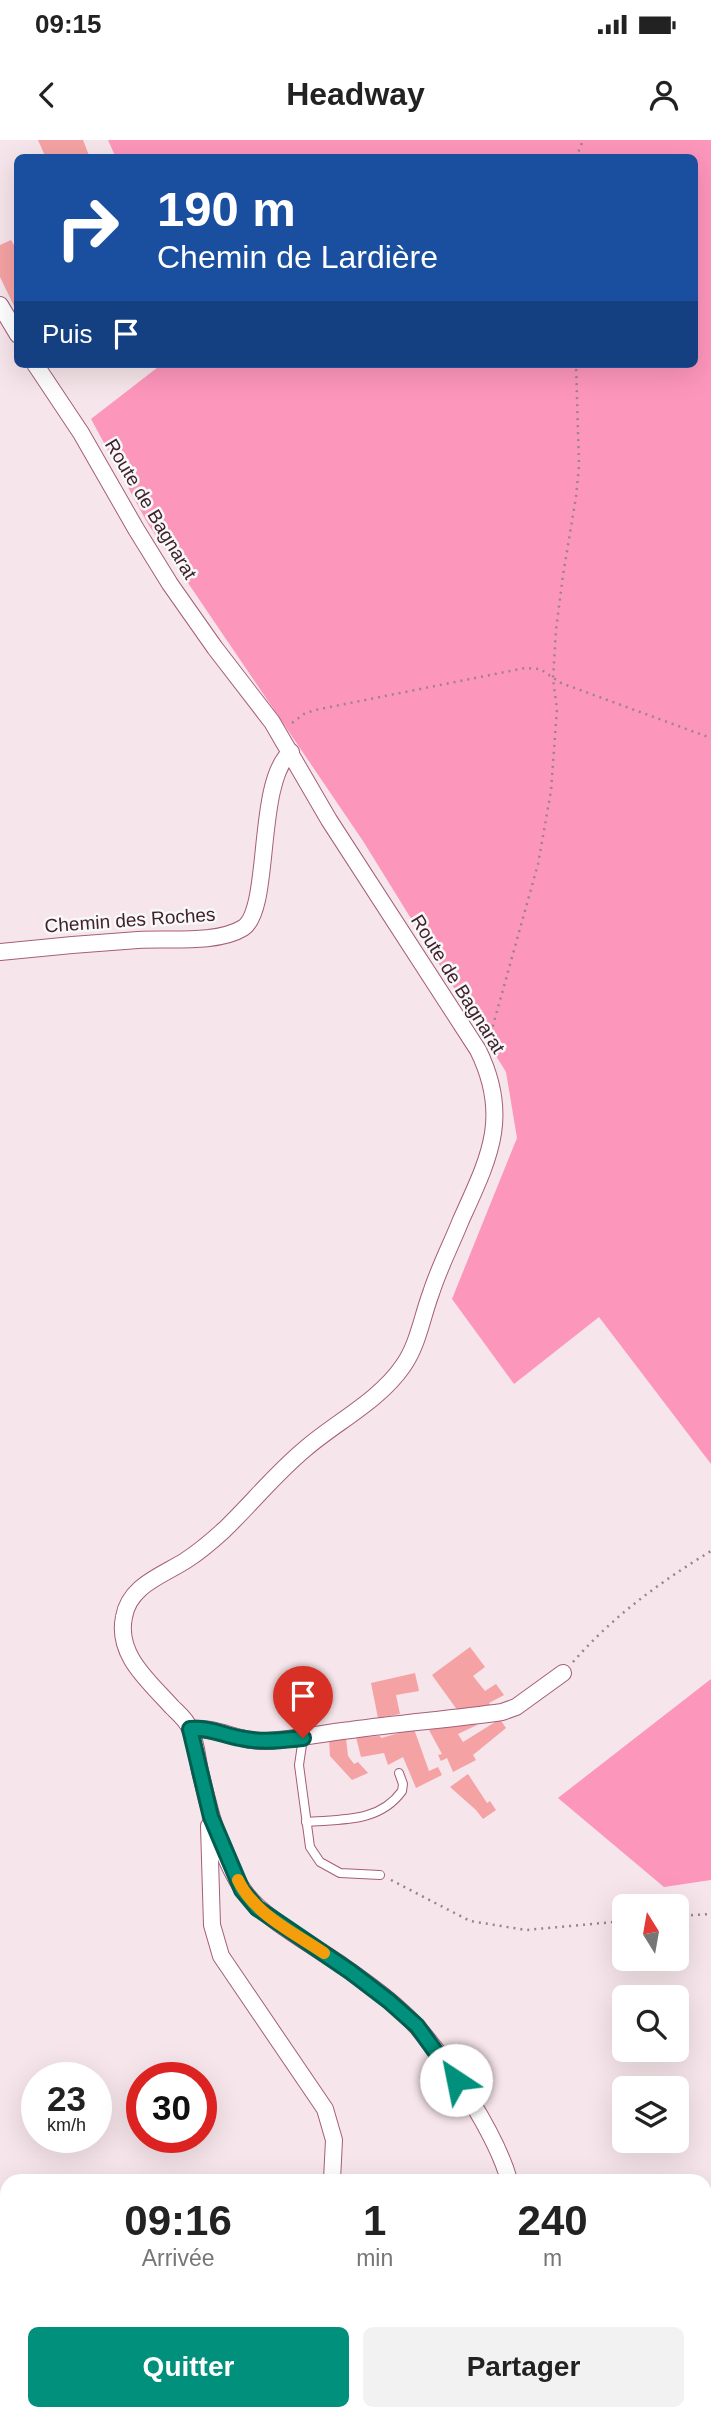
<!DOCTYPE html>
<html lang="fr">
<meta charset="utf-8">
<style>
body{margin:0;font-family:Arial,sans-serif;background:#f2f2f2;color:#222;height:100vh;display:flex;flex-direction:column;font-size:26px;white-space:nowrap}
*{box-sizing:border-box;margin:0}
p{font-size:23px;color:#767676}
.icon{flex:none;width:38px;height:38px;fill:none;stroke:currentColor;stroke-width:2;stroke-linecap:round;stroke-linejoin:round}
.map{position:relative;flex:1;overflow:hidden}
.panel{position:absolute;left:0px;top:2034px;width:712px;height:247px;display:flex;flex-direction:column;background:#fff;border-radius:21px 21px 0 0;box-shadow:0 7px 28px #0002}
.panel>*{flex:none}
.guide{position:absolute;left:14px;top:14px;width:684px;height:214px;border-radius:10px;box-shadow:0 7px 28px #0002;background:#1a4fa0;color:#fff;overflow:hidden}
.needle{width:46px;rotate:349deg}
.fabs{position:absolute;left:612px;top:1754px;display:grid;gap:14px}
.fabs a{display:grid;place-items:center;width:77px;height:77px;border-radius:10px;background:#fff;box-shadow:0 7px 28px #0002;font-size:35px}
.speed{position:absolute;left:21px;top:1922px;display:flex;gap:14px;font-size:35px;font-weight:700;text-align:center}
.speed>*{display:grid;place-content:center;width:91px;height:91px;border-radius:50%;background:#fff;box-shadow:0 7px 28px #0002;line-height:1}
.speed small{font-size:18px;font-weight:400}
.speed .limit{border:10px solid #d22;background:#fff;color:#111}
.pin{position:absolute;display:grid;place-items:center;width:60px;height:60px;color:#fff;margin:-72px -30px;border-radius:50% 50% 50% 0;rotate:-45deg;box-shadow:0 0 7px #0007}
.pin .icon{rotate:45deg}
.me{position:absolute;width:77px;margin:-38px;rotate:326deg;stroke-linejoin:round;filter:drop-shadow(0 0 5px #0008)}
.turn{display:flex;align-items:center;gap:24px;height:147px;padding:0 28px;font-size:32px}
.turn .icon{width:91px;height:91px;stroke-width:2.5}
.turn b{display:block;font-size:49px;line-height:60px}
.then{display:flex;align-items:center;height:66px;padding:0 28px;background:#0003;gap:14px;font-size:26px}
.eta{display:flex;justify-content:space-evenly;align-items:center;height:119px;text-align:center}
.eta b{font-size:42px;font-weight:800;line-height:49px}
.action{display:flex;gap:14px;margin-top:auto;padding:14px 28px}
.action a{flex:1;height:80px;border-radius:10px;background:#00907b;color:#fff;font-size:28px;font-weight:800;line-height:80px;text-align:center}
.action a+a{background:#f2f2f2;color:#222}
.status{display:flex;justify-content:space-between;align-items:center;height:49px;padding:0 35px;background:#fff;direction:ltr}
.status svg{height:19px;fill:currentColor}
header{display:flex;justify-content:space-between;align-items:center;height:91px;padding:0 28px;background:#fff;font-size:32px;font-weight:800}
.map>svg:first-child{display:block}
.green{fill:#fd96bb}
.building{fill:#f5a2a4}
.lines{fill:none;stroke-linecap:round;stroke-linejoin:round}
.lane-casing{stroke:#a65e78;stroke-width:10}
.street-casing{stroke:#a65e78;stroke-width:18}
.path{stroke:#9b838b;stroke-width:2.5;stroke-dasharray:2 5;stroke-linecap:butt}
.lane{stroke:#fff;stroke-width:8}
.street{stroke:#fff;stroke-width:16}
.route-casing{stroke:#005e50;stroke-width:18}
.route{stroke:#00907b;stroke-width:12}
.slow{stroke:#f59e0b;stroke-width:12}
.labels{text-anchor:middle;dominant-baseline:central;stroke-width:5;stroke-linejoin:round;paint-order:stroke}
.street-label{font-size:19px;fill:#40212c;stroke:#f7f8f7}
</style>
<div class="status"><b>09:15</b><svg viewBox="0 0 49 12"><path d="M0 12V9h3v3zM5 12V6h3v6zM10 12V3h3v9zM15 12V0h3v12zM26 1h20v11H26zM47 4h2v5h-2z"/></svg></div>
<header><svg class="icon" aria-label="back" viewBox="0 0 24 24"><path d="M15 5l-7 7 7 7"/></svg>Headway<svg class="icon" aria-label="person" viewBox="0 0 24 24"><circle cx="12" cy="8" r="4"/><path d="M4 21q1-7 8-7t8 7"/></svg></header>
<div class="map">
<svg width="711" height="2279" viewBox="0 0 711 2279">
<rect width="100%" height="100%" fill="#f6e5ea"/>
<g class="green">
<polygon points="108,0 711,0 711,1324 599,1177 514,1244 452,1159 517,998 506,932 363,701 148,384 91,279 162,224 695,224 695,18 116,18"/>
<polygon points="711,1539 711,1740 664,1747 558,1658"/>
</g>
<g class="building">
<polygon points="38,0 83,0 90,18 46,18"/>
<polygon points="11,100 18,112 18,164 14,166 0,137 0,105"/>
<polygon points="470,1507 485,1527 473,1536 485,1551 496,1544 504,1555 489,1563 492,1569 458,1571 432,1535"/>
<polygon points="415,1533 419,1551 396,1555 400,1574 378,1578 371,1543"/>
<polygon points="500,1579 506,1588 473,1615 476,1620 453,1632 447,1618 441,1621 438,1615 442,1614 429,1590 450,1583 475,1580 477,1585 458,1594 463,1602"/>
<polygon points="414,1589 429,1631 438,1627 442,1635 416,1648 403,1617 388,1625 384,1613 361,1617 356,1597 380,1596 381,1598"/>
<polygon points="346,1598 348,1616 354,1624 358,1622 368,1633 352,1640 330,1616 329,1599"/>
<polygon points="468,1634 487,1663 490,1661 496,1670 483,1679 476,1670 450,1647"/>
</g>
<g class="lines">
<defs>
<g id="lane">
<polyline points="303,1598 299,1625 310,1707 320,1722 340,1733 380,1735"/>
<path d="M306 1682C341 1679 379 1683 402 1651L403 1644 399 1633"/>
</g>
<g id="street">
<polyline points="0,165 18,195"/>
<path d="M35 224 81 293 136 389 170 444 215 508 272 582 329 680 478 910C511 977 489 1018 461 1080 451 1105 439 1128 431 1153 422 1177 418 1205 403 1226 379 1261 336 1282 305 1309 275 1334 252 1363 224 1390 212 1401 199 1412 185 1421 161 1436 129 1446 124 1477 116 1515 149 1541 172 1567 178 1573 187 1580 190 1589 196 1601 197 1617 200 1631 209 1669 221 1719 244 1751 261 1777 314 1806 340 1824 367 1843 396 1863 418 1888 450 1924 496 1994 509 2040"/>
<path d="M0 812C46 807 92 803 138 800 168 798 217 804 243 788 272 770 255 641 291 612"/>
<path d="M190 1589C216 1586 239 1602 265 1601 294 1600 322 1593 351 1590 401 1583 452 1579 502 1572L516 1567 563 1533"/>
<polyline points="209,1686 212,1785 221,1816 325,1969 334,2000 332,2040"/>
<polyline points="540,2273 540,2279"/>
<polyline points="246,2279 250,2273"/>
</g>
</defs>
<use href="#lane" class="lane-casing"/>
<use href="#street" class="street-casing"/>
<g class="path">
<polyline points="576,18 583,0"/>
<polyline points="292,583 304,574 315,570 525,528 540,529 561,543 711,598"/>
<polyline points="489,900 538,724 551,651 557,569 553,539 556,490 563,435 576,357 579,326 576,224"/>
<path d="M573 1522C612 1477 660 1442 711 1411"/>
<polyline points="391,1740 470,1781 526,1790 625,1781"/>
<polyline points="677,1776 711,1774"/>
</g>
<use href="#lane" class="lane"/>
<use href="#street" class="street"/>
</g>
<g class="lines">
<defs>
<path id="route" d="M303 1598C282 1600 261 1603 240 1598 223 1595 208 1587 190 1589L211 1677 242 1750 257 1768 351 1832 389 1861 417 1886 456 1940"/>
</defs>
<use href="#route" class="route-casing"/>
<use href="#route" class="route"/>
<path class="slow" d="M238 1740C254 1774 293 1792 324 1813"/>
</g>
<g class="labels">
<g class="street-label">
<text transform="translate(151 369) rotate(59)">Route de Bagnarat</text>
<text transform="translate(130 780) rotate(-4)">Chemin des Roches</text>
<text transform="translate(458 844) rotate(58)">Route de Bagnarat</text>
</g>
</g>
</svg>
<div class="fabs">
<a><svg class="needle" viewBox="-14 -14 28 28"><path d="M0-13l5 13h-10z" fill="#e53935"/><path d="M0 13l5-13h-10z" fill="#767676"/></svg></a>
<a><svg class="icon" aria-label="search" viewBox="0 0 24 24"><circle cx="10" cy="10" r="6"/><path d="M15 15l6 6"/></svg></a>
<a><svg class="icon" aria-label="layers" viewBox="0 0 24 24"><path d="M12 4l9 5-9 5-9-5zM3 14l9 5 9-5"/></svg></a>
</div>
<div class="speed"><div>23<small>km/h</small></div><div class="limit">30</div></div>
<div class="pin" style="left:303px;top:1598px;background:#d93025"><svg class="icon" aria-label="arrive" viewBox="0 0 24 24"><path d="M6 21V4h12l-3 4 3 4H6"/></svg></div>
<svg class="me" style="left:456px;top:1940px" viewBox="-20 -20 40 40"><circle r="19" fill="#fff"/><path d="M0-13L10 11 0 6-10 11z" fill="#00907b"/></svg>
<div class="guide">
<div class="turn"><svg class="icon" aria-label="right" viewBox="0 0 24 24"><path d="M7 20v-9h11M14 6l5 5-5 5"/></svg><div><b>190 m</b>Chemin de Lardière</div></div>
<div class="then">Puis<svg class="icon" aria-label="arrive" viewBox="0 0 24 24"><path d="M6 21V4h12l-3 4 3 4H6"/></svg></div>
</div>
<section class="panel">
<div class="eta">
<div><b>09:16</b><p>Arrivée</p></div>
<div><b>1</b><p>min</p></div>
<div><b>240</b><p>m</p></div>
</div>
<div class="action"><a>Quitter</a><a>Partager</a></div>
</section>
</div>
